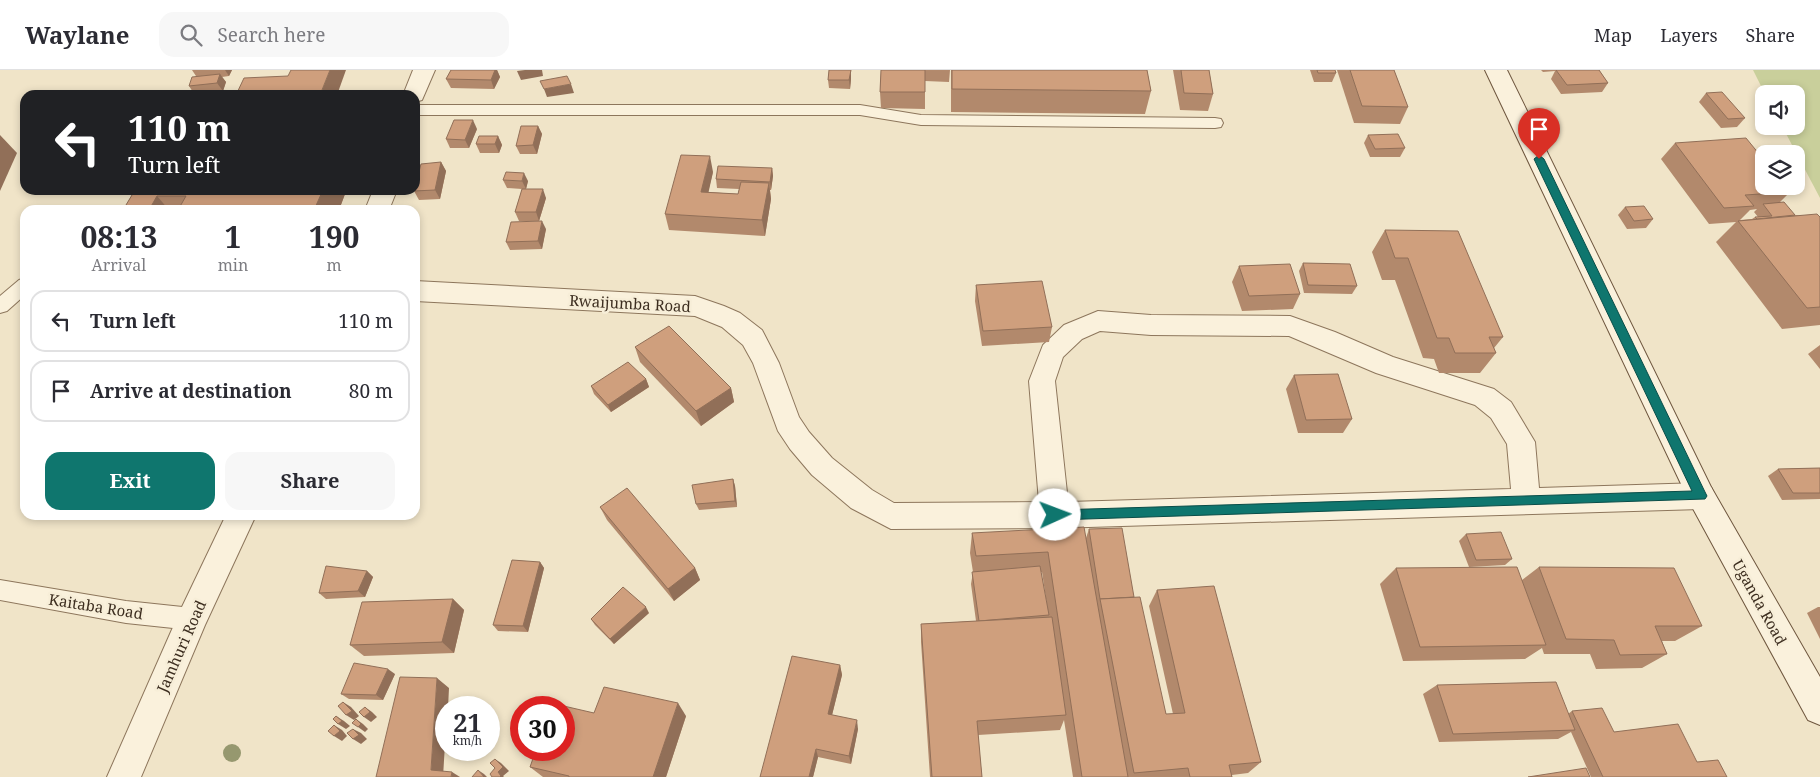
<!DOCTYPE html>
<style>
body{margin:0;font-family:"Noto Serif",serif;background:#f7f7f7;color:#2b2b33;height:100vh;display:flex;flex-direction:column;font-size:19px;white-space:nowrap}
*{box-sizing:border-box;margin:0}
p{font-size:16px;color:#7c7c81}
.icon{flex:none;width:28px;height:28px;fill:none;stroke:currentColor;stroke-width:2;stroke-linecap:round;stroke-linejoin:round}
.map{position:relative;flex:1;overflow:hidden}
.sheet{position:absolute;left:20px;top:135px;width:400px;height:315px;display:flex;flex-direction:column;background:#fff;border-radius:15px;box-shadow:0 2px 8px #0003}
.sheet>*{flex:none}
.guide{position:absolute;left:20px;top:20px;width:400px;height:105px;border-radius:15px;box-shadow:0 2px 8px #0003;background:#202124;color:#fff;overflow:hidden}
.controls{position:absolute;left:1755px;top:15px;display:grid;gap:10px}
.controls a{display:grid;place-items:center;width:50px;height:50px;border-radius:10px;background:#fff;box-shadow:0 2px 8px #0003;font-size:25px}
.speed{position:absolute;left:435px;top:626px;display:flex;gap:10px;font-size:25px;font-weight:700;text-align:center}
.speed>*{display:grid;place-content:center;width:65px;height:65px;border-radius:50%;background:#fff;box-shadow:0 2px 8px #0003;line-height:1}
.speed small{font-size:12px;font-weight:400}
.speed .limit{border:8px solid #d22;background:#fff;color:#111}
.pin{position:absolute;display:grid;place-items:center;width:42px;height:42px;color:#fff;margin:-51px -21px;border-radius:50% 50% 50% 0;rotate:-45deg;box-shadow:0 0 5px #0007}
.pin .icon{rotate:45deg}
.me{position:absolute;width:55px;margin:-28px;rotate:88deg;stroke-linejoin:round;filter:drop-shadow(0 0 4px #0008)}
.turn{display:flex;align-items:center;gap:18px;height:105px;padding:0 25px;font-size:22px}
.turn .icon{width:65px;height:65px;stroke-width:2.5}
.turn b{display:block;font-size:35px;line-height:42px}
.eta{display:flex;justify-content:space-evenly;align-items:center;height:85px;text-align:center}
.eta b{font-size:30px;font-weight:700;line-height:35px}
.action{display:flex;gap:10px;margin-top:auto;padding:10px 25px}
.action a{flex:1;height:58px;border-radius:15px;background:#0f766e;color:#fff;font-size:20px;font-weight:700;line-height:58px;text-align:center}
.action a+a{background:#f7f7f7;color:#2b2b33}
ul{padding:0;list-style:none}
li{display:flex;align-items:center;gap:15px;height:62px;margin:0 10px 8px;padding:0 15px;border:2px solid #e1e1e2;border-radius:15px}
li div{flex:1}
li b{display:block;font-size:19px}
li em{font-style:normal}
header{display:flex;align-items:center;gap:30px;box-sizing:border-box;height:70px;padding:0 25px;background:#fff;border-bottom:1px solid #e1e1e2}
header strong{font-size:24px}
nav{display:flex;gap:28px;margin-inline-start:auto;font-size:18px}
.search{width:350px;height:45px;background:#f7f7f7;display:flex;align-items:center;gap:12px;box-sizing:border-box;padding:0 18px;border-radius:15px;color:#7c7c81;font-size:19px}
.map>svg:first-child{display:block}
.green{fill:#c9cf9b}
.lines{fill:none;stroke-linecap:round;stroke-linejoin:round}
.lane-casing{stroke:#8d765c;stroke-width:2}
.street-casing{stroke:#8d765c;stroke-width:2}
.secondary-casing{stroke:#6f573f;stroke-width:2}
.lane{fill:#faf1dc;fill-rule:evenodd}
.street{fill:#faf1dc;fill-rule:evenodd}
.secondary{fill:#faf1dc;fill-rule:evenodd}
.tree{fill:#96986f}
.wall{fill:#b2896c;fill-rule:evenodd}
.shaded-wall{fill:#916f58}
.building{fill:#cf9f7d;stroke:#916f58}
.route{fill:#0f766e;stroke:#0a4d48}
.labels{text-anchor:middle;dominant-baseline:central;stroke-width:5;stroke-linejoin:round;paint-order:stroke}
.street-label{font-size:15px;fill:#3d2e20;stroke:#f7eed8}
</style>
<header>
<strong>Waylane</strong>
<div class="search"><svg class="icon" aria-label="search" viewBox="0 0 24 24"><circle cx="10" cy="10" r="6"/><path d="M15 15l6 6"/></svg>Search here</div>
<nav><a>Map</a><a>Layers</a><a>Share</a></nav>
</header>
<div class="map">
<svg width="1820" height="707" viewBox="0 0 1820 707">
<rect width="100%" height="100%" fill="#f0e4c8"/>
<polygon class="green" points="1753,0 1820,0 1820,128 1782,56 1796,56 1796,24 1765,24"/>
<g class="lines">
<defs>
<g id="lane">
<polygon points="415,35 860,35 921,45 1215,48 1221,49 1223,53 1221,57 1215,58 921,55 860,45 415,45"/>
<polygon points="25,208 25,225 7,241 0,243 0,226 19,210"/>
<polygon points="0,510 126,531 192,538 200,541 203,549 200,557 192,560 126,553 0,530"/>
</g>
<g id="street">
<polygon points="413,0 435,0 422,30 415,32 415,25 403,25"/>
<polygon points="373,120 397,120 389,140 365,140"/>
<path d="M415 211 695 226 724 236 740 243 762 260 779 293 799 347 809 362 832 388 872 420 894 433 1039 432 1029 311 1043 275 1064 255 1098 241 1151 245 1290 246 1335 262 1393 287 1494 319 1511 332 1535 372 1539 418 1701 413 1711 417 1715 426 1711 435 1701 439 1055 458 891 459 851 438 812 405 790 379 778 361 753 293 743 275 722 257 695 246 415 231ZM1100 261 1151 265 1289 266 1376 303 1475 335 1491 348 1507 374 1511 419 1068 432 1055 311 1063 287 1082 269Z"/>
<polygon points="226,445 256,445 205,555 141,707 107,707 181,539"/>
</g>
<polygon id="secondary" points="1485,0 1507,0 1711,417 1820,607 1820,655 1808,650 1691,435"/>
</defs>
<use href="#lane" class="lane-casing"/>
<use href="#street" class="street-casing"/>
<use href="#secondary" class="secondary-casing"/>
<use href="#lane" class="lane"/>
<use href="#street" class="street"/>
<use href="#secondary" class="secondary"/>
</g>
<circle class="tree" cx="232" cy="683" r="9"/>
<g class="wall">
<polygon points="192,0 232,0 229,6 222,7 226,12 223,21 195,25 189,16 196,6"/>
<polygon points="451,0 497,0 500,7 494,19 451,18 446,9"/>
<polygon points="829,0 851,0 851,9 850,19 829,18 828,10 829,1"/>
<polygon points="881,0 950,0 949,12 925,11 925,39 881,38 880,22"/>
<polygon points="951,0 1147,0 1151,21 1145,44 951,42"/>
<polygon points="1173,0 1209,0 1213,24 1208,41 1180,40"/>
<polygon points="1310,0 1335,0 1336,3 1332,12 1314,12"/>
<polygon points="1337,0 1394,0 1408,37 1400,54 1354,53"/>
<polygon points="1541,0 1601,0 1599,0 1608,13 1602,22 1561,24 1551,9 1555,1 1543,2"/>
<polygon points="1706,23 1745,48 1737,57 1721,58 1699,32"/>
<polygon points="538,56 542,64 537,84 520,84 516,76"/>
<polygon points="477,59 469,78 450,78 446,69"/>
<polygon points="1368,65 1405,78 1400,87 1370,87 1364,73"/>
<polygon points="498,66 502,75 499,83 480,83 476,74"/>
<path d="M1675 73 1790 122 1780 132 1795 145 1820 147V255L1782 259 1716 172 1736 152 1709 154 1661 89ZM1757 139 1754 142 1758 147H1755L1752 149 1740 150 1750 140Z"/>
<polygon points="441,92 446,101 440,129 419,130 414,121"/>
<polygon points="772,98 773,106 771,120 770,120 771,129 765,166 669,160 665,144 713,102 708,122 738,124 739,119 717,118 716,109"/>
<polygon points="503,110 528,111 526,119 546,128 539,151 519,151 515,142 522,119 507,118"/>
<polygon points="135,120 345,124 339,140 123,140"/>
<polygon points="1625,137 1653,149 1646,158 1627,159 1618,145"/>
<polygon points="546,159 542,179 510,180 506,172"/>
<polygon points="1385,160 1503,267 1494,278 1496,283 1480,303 1439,303 1434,289 1423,288 1395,210 1382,210 1372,182"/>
<polygon points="1303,193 1357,216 1352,224 1304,223 1299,201"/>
<polygon points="1239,196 1300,224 1293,239 1242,241 1232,212"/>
<polygon points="976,215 1052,257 1049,272 982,276 975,231"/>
<polygon points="1820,275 1820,299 1808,284"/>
<polygon points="635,277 731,318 734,332 701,356 640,292"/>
<polygon points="1294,305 1352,349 1343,363 1298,363 1286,319"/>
<polygon points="646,309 649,317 611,342 594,324 591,316"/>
<polygon points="1820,398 1820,429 1782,430 1768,406 1778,399"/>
<polygon points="733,409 735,416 737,437 699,440 696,434"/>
<polygon points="600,437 695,498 700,510 674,531 607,450"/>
<path d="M1089 459 1134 527 1166 644H1173L1149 536 1157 520 1261 692 1248 703 1232 705V707H1073L1064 650 1060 660 978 665 982 707H930L921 572V554L976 551 971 514 973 502 970 483 972 463 1086 468ZM1041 502H1042L1048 542Z"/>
<polygon points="1466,464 1512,489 1505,495 1469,497 1459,471"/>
<polygon points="540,492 544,498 528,562 498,561 493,555"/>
<polygon points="1539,497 1702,556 1675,571 1662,571 1667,584 1642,598 1596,599 1590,584 1544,584 1542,578 1525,589 1403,591 1380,514 1396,498 1522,510"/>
<polygon points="367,501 373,507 365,527 326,529 319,523"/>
<polygon points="453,529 464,540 454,583 364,586 350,575"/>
<polygon points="1818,537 1820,537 1820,569 1807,543"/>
<polygon points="649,543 614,574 595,555 591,549"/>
<polygon points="840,595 842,605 832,645 858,659 851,694 818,687 813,707 760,707"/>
<polygon points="395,604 383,630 349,629 341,624"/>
<polygon points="1437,615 1568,644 1572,641 1614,662 1697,692 1727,707 1591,707 1571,662 1558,669 1439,672 1423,624"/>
<polygon points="594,643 686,646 666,707 543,707 530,697"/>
</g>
<g class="shaded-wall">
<polygon points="225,0 232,0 229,6"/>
<polygon points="330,0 346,0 337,25 320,25"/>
<polygon points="495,0 497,0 500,7 494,19 491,10"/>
<polygon points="525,0 542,0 543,6 521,10 517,1"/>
<polygon points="851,0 851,9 850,19 849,10"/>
<polygon points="220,4 226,12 223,21 217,13"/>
<polygon points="571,14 574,23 547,27 544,19"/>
<polygon points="473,50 477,59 469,78 465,70"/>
<polygon points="538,56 542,64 537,84 533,75"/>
<polygon points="0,65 17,83 0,121"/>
<polygon points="498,66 502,75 499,83 495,74"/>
<polygon points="710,86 713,102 705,138 701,122"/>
<polygon points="441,92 446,101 440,129 435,120"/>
<polygon points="772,98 773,106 771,120 770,112"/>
<polygon points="524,103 528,111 526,119 522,111"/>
<polygon points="769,113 771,129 765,166 762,150"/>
<polygon points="543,119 546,128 539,151 536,142"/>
<polygon points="323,120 343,120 345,124 339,140 314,140"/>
<polygon points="157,126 169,140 149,140"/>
<polygon points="542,151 546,159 542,179 538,171"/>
<polygon points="646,309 649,317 611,342 608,335"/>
<polygon points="731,318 734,332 701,356 696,341"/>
<polygon points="733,409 735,416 737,437 735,431"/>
<polygon points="540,492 544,498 528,562 523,556"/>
<polygon points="695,498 700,510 674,531 668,519"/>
<polygon points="367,501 373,507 365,527 358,521"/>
<polygon points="453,529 464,540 454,583 442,572"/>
<polygon points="646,537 649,543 614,574 610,569"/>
<polygon points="840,595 842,605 830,653 828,644"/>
<polygon points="388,599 395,604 383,630 376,625"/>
<polygon points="437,608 449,618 448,638 446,638 446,658 443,707 431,700"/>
<polygon points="343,632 351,637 359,646 354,650 346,645"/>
<polygon points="678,633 686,646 666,707 653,707"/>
<polygon points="365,637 372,642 377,647 371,652 364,647"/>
<polygon points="336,646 344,651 350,656 346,659 338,654"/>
<polygon points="356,649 363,654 368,659 365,662 358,657"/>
<polygon points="857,650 858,659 851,694 849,686"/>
<polygon points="334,655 342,660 347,666 342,671 334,666"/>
<polygon points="353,659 361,663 367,669 361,674 353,669"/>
<polygon points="816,679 818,687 813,707 809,707"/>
<polygon points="495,689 501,693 509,701 503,706 504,707 500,707 498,702"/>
<polygon points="478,700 484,704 487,707 484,707"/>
<polygon points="452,702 460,707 451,707"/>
</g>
<g class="building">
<polygon points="291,0 330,0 320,25 236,25 244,8 288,6"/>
<polygon points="451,0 495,0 491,10 446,9"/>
<polygon points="829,0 851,0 849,10 828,10"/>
<polygon points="881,0 925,0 925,22 880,22"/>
<polygon points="952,0 1147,0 1151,21 952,19"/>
<polygon points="1181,0 1209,0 1213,24 1184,23"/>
<polygon points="1317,0 1335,0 1336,3 1318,3"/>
<polygon points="1350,0 1394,0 1408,37 1362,36"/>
<polygon points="1556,0 1599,0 1608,13 1567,15"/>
<polygon points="220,4 217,13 189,16 192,7"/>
<polygon points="567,6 571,14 544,19 540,11"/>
<polygon points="1722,22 1745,48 1728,49 1706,23"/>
<polygon points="454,50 473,50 465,70 446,69"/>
<polygon points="521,56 538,56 533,75 516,76"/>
<polygon points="1398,64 1405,78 1375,79 1368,65"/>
<polygon points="479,66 498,66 495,74 476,74"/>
<polygon points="1746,68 1764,90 1764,116 1785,116 1790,122 1745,125 1754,136 1724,138 1675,73"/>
<polygon points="681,85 710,86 701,122 738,124 741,112 769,113 762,150 665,144"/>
<polygon points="441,92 435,120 414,121 415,120 415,117 421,94"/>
<polygon points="718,96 772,98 770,112 716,109"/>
<polygon points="506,102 524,103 522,111 503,110"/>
<polygon points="522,119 543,119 536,142 515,142"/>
<polygon points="135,120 323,120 314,140 178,140 186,126 157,126 149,140 123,140"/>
<polygon points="1784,132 1795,145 1757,149 1755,147 1772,146 1763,134"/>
<polygon points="1644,136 1653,149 1634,151 1625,137"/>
<polygon points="1817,144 1820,147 1820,237 1807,238 1738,151"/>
<polygon points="542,151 538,171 506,172 511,152"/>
<polygon points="1385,160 1458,161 1503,267 1489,267 1496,283 1455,283 1449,268 1437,268 1408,188 1395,188"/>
<polygon points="1303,193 1350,194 1357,216 1308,215"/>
<polygon points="1290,194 1300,224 1249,226 1239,196"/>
<polygon points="1042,211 1052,257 983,261 976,215"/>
<polygon points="669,256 731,318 696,341 635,277"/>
<polygon points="628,292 646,309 608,335 591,316"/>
<polygon points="1338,304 1352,349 1306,350 1294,305"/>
<polygon points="1820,398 1820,423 1793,423 1778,399"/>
<polygon points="733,409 735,431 696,434 692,415"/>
<polygon points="627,418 695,498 668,519 600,437"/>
<polygon points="1084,457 1128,707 1082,707 1048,482 976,486 972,463"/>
<polygon points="1122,458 1134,527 1100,529 1089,459"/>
<polygon points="1501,462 1512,489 1476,490 1466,464"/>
<polygon points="512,490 540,492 523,556 493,555"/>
<polygon points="326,496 367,501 358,521 319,523"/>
<polygon points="1040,496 1049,545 979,551 972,502"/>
<polygon points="1517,497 1546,575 1420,577 1396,498"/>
<polygon points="1539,497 1674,498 1702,556 1655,556 1667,584 1620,585 1614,570 1566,569"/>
<polygon points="1214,516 1261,692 1229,695 1232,707 1190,707 1188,698 1134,703 1100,529 1140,527 1166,644 1185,643 1157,520"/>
<polygon points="623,517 646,537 610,569 591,549"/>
<polygon points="453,529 442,572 350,575 362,532"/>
<polygon points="1052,547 1066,645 977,651 982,707 932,707 921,554"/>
<polygon points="792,586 840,595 828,644 857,650 849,686 816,679 809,707 760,707"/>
<polygon points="354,593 388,599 376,625 341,624"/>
<polygon points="400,607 437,608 431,700 452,702 451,707 376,707"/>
<polygon points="1556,612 1575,660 1453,664 1437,615"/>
<polygon points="604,617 678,633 653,707 569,707 569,706 530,697 536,680 564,680 564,638 553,638 555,634 594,643"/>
<polygon points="343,632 352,641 346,645 338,636"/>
<polygon points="365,637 370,642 364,647 359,642"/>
<polygon points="1602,638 1614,662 1678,654 1697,692 1718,690 1727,707 1603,707 1572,641"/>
<polygon points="336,646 342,651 338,654 333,649"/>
<polygon points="356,649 361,654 358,657 352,653"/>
<polygon points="334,655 340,661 334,666 328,661"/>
<polygon points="353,659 359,665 353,669 347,663"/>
<polygon points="495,689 503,697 498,702 501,706 500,707 492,707 490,704 495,698 490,693"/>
<polygon points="1586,698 1590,707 1528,707"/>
<polygon points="478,700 484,707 472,707"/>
</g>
<polygon class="route" points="1539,85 1544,89 1705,422 1707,426 1705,429 1055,450 1051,449 1049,445 1051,441 1055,440 1692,421 1534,89"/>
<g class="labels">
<g class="street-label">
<text transform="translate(630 233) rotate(3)">Rwaijumba Road</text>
<text transform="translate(1760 532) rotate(61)">Uganda Road</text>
<text transform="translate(96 536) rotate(9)">Kaitaba Road</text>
<text transform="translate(181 576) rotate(-66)">Jamhuri Road</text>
</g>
</g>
</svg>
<div class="controls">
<a><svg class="icon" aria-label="sound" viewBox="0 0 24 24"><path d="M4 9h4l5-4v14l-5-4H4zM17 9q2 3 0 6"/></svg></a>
<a><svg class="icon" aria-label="layers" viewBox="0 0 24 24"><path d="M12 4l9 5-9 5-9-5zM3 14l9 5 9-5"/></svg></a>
</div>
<div class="speed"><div>21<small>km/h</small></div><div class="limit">30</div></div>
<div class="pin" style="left:1539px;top:89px;background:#d93025"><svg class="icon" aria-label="arrive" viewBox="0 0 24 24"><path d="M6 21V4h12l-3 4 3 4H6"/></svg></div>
<svg class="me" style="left:1055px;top:445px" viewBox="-20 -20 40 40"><circle r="19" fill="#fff"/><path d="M0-13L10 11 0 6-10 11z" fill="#0f766e"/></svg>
<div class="guide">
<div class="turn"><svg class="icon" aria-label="left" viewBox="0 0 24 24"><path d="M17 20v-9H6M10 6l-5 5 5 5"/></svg><div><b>110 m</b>Turn left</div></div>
</div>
<section class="sheet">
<div class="eta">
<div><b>08:13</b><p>Arrival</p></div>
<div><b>1</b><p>min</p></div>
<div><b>190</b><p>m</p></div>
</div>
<ul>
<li><svg class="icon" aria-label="left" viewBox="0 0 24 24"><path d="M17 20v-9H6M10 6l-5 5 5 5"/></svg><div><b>Turn left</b></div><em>110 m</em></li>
<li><svg class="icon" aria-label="arrive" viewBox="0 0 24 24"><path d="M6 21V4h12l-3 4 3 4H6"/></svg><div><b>Arrive at destination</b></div><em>80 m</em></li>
</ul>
<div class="action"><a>Exit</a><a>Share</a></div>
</section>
</div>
